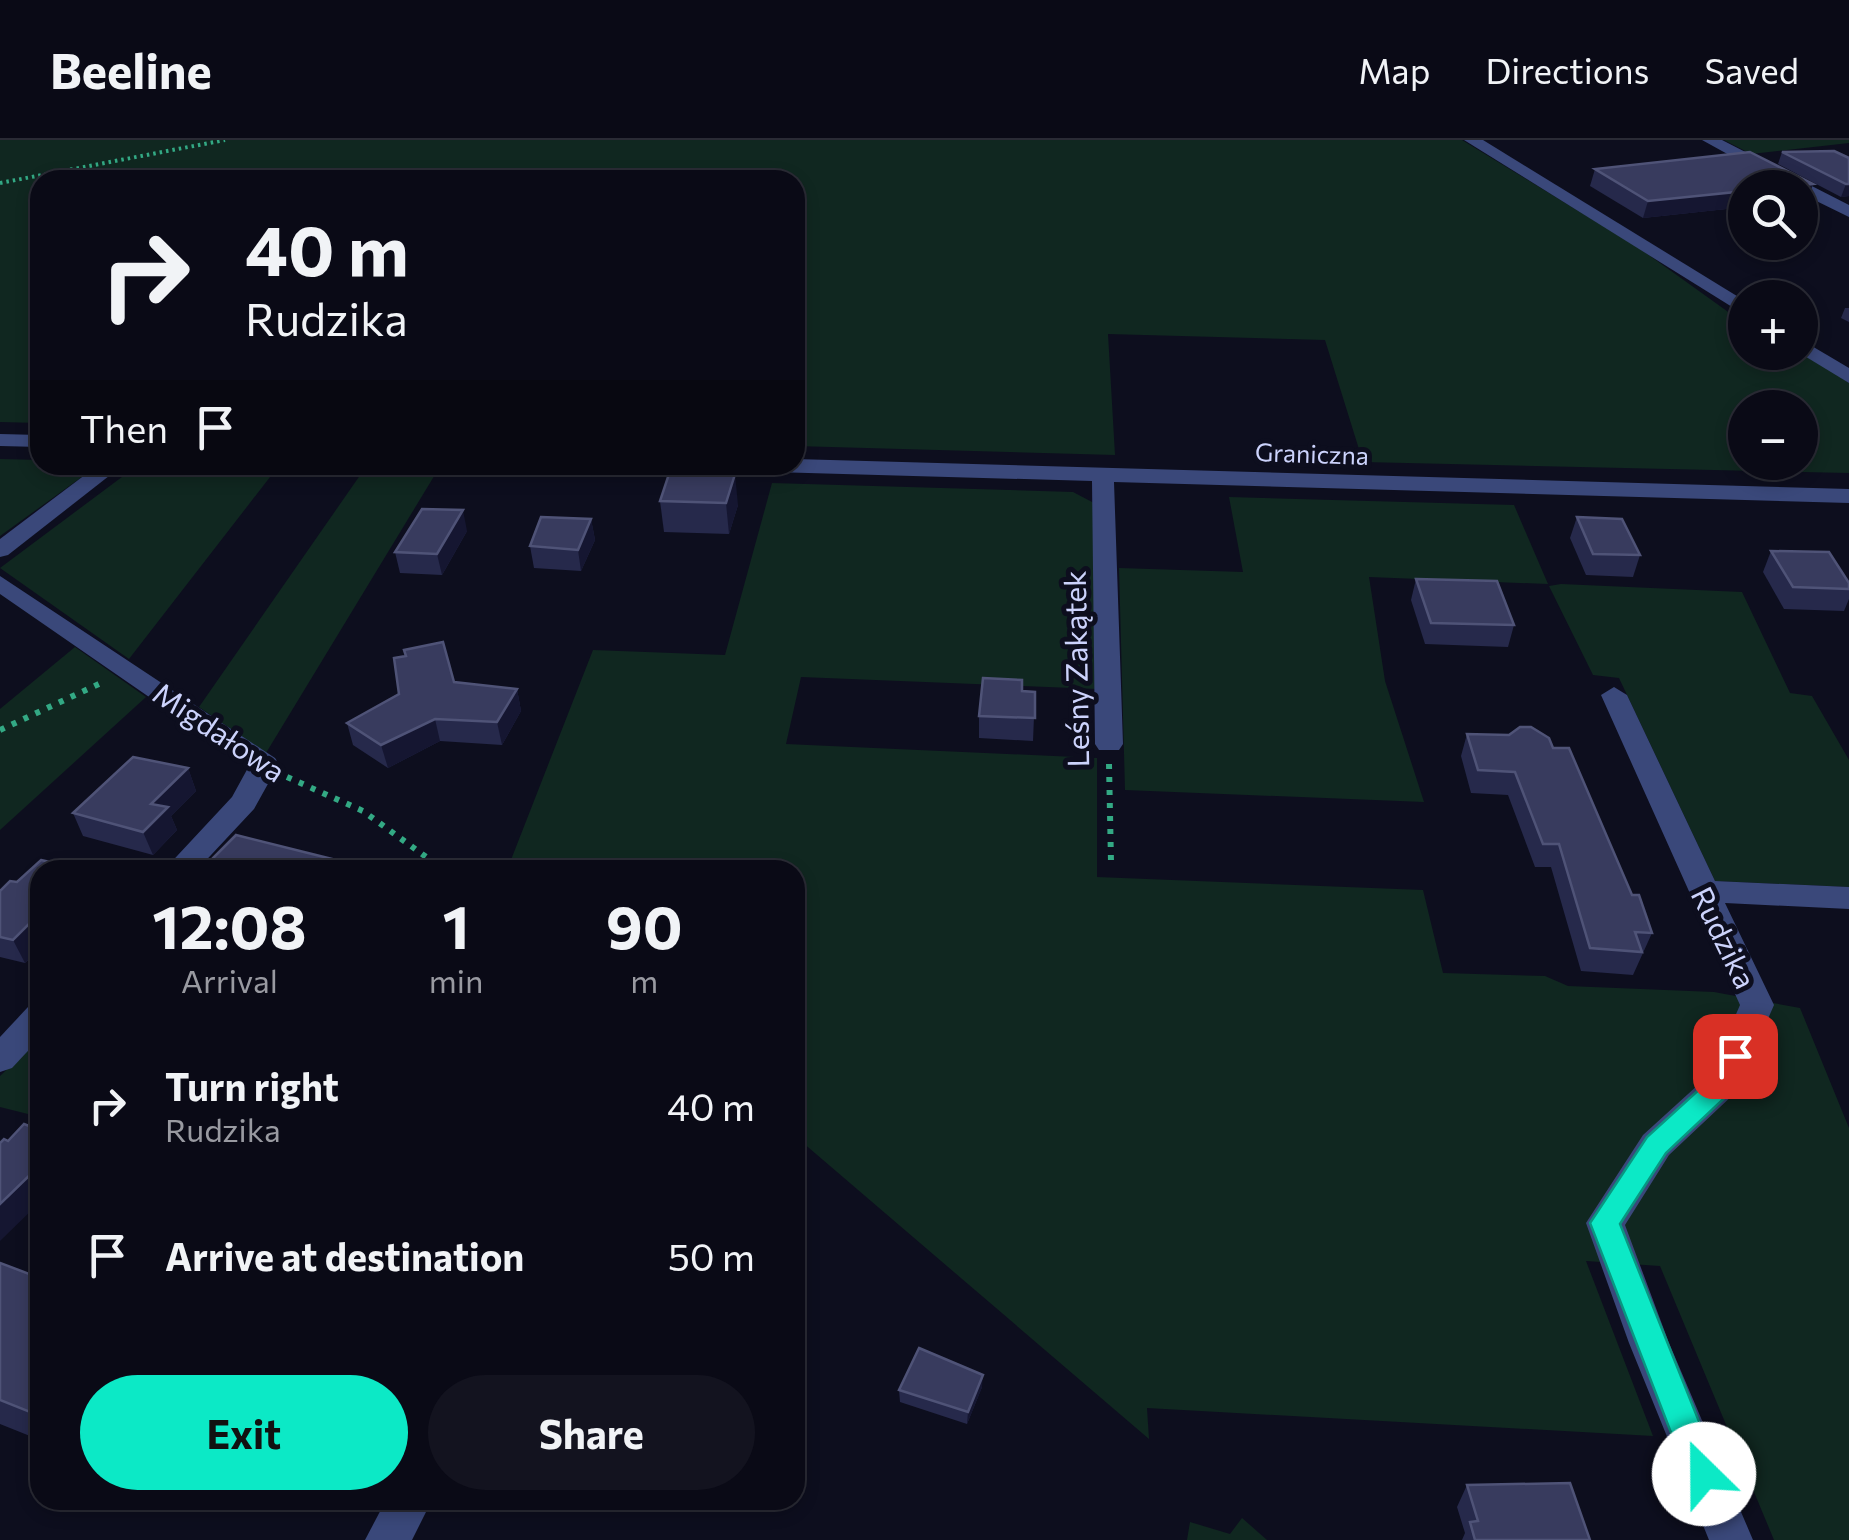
<!DOCTYPE html>
<meta charset="utf-8">
<style>
body{margin:0;font-family:Commissioner,sans-serif;background:#13131f;color:#f1f3f6;height:100vh;display:flex;flex-direction:column;font-size:38px;white-space:nowrap}
*{box-sizing:border-box;margin:0}
p{font-size:32px;color:#999aa1}
.icon{flex:none;width:55px;height:55px;fill:none;stroke:currentColor;stroke-width:2;stroke-linecap:round;stroke-linejoin:round}
.map{position:relative;flex:1;overflow:hidden}
.details{position:absolute;left:30px;top:720px;width:775px;height:650px;display:flex;flex-direction:column;background:#0a0a16;border-radius:30px;box-shadow:0 5px 15px #0003,0 0 0 2px #2a2b35}
.details>*{flex:none}
.hud{position:absolute;left:30px;top:30px;width:775px;height:305px;border-radius:30px;box-shadow:0 5px 15px #0003,0 0 0 2px #2a2b35;background:#0a0a16;color:#f1f3f6;overflow:hidden}
.fabs{position:absolute;left:1728px;top:30px;display:grid;gap:20px}
.fabs a{display:grid;place-items:center;width:90px;height:90px;border-radius:50%;background:#0a0a16;box-shadow:0 5px 15px #0003,0 0 0 2px #2a2b35;font-size:50px}
.pin{position:absolute;display:grid;place-items:center;width:85px;height:85px;color:#fff;margin:-42px;border-radius:20px;box-shadow:0 5px 15px #0006}
.me{position:absolute;width:110px;margin:-55px;rotate:337deg;stroke-linejoin:round;filter:drop-shadow(0 0 8px #0008)}
.turn{display:flex;align-items:center;gap:35px;height:210px;padding:0 50px;font-size:45px}
.turn .icon{width:130px;height:130px;stroke-width:2.5}
.turn b{display:block;font-size:70px;line-height:85px}
.then{display:flex;align-items:center;height:95px;padding:0 50px;background:#0003;gap:20px;font-size:38px}
.eta{display:flex;justify-content:space-evenly;align-items:center;height:170px;text-align:center}
.eta b{font-size:60px;font-weight:700;line-height:70px}
.button{display:flex;gap:20px;margin-top:auto;padding:20px 50px}
.button a{flex:1;height:115px;border-radius:60px;background:#0ce9c6;color:#111;font-size:40px;font-weight:700;line-height:115px;text-align:center}
.button a+a{background:#13131f;color:#f1f3f6}
ul{padding:0;list-style:none}
li{display:flex;align-items:center;gap:30px;height:150px;padding:0 50px}
li div{flex:1}
li b{display:block;font-size:38px}
li em{font-style:normal}
header{display:flex;align-items:center;gap:60px;box-sizing:border-box;height:140px;padding:0 50px;background:#0a0a16;border-bottom:2px solid #2a2b35}
header strong{font-size:48px}
nav{display:flex;gap:55px;margin-inline-start:auto;font-size:35px}
.map>svg:first-child{display:block}
.green{fill:#102720;fill-rule:evenodd}
.lines{fill:none;stroke-linecap:round;stroke-linejoin:round}
.path-far1{stroke:#33a984;stroke-width:4;stroke-dasharray:2.5 4;stroke-linecap:butt}
.path{stroke:#33a984;stroke-width:6;stroke-dasharray:5 8;stroke-linecap:butt}
.minor{fill:#3a487a;fill-rule:evenodd}
.wall{fill:#26294b}
.shaded-wall{fill:#151631}
.building{fill:#383b5e;stroke:#4f5377;stroke-width:2.5}
.route{fill:#0ce9c6;stroke:#089781;stroke-width:2.5}
.labels{text-anchor:middle;dominant-baseline:central;stroke-width:10;stroke-linejoin:round;paint-order:stroke}
.far-street-label{font-size:25px;fill:#ccd3fc;stroke:#0d0e1e}
.street-label{font-size:30px;fill:#ccd3fc;stroke:#0d0e1e}
</style>
<header>
<strong>Beeline</strong>
<nav><a>Map</a><a>Directions</a><a>Saved</a></nav>
</header>
<div class="map">
<svg width="1849" height="1400" viewBox="0 0 1849 1400">
<rect width="100%" height="100%" fill="#0d0e1e"/>
<g class="green">
<path d="M0 0H1462L1639 108 1745 184V212L1804 211 1849 243V333L1363 322 1325 200 1108 194 1115 315 795 306V40H40V283L0 282ZM1745 268H1800V322H1745Z"/>
<polygon points="1724,0 1849,0 1849,3 1751,14"/>
<polygon points="0,319 40,320 40,325 86,325 90,331 0,396"/>
<polygon points="138,325 277,328 129,519 0,428"/>
<polygon points="363,331 436,333 266,613 199,567"/>
<polygon points="772,343 1073,352 1094,363 1098,549 801,537 786,604 1097,618 1097,737 1423,750 1443,833 1545,836 1568,846 1714,852 1800,868 1849,988 1849,1400 1774,1400 1660,1126 1586,1121 1653,1296 1147,1268 1149,1299 795,996 795,730 507,730 593,510 725,515"/>
<polygon points="1229,357 1514,365 1548,444 1369,437 1385,541 1424,662 1125,650 1119,428 1243,432"/>
<polygon points="1561,444 1742,452 1790,553 1812,556 1849,620 1849,747 1715,741 1619,538 1593,535 1549,446"/>
<polygon points="75,507 146,557 0,690 0,569"/>
<polygon points="40,898 40,977 0,967 0,936"/>
<polygon points="1242,1378 1267,1400 1187,1400 1190,1382 1230,1394"/>
</g>
<g class="lines">
<polyline class="path-far1" points="0,43 225,0"/>
<g class="path">
<polyline points="0,590 101,543"/>
<polyline points="1109,624 1111,722"/>
<polyline points="287,637 363,671 444,730"/>
</g>
<g class="minor">
<polygon points="1464,0 1483,0 1745,161 1745,175"/>
<polygon points="1702,0 1722,0 1849,65 1849,77 1800,53 1800,48 1789,48"/>
<polygon points="1800,199 1849,228 1849,243 1798,212"/>
<polygon points="0,294 40,295 40,307 0,306"/>
<polygon points="795,319 1849,349 1849,363 1114,342 1123,604 1119,610 1099,610 1095,604 1092,341 773,332 762,325 795,325"/>
<polygon points="98,325 123,325 8,415 0,417 0,399"/>
<polygon points="0,436 275,618 279,624 254,669 197,730 164,730 232,657 249,626 0,454"/>
<polygon points="1614,547 1627,555 1715,741 1849,747 1849,769 1725,763 1774,865 1736,952 1669,1015 1625,1085 1669,1203 1753,1400 1709,1400 1629,1203 1586,1083 1643,995 1710,934 1740,865 1601,555"/>
<polygon points="40,864 40,898 12,928 0,932 0,897 28,867"/>
<polygon points="386,1360 432,1360 412,1400 365,1400"/>
</g>
</g>
<g class="wall">
<polygon points="1782,12 1849,18 1849,56 1841,57 1778,24"/>
<polygon points="1595,29 1813,44 1807,61 1745,48 1745,67 1643,78 1590,46"/>
<polygon points="1845,168 1849,168 1849,182 1841,178"/>
<polygon points="669,334 738,365 729,394 664,392 660,361"/>
<polygon points="1577,377 1640,415 1633,437 1586,435 1570,398"/>
<polygon points="591,379 595,400 581,431 534,428 530,406"/>
<polygon points="467,391 442,435 400,433 395,412"/>
<polygon points="1771,411 1849,443 1849,459 1844,471 1784,469 1763,432"/>
<polygon points="1416,439 1514,485 1508,507 1425,504 1411,460"/>
<polygon points="454,542 517,549 521,571 502,605 440,601 388,628 353,605 347,583"/>
<polygon points="1022,551 1035,552 1033,601 979,598 979,576"/>
<polygon points="1467,594 1553,608 1652,793 1633,835 1581,831 1551,727 1535,727 1508,655 1471,653 1461,616"/>
<polygon points="188,628 196,651 171,676 177,690 153,715 83,696 73,673"/>
<polygon points="41,720 77,728 78,730 40,730 40,808 25,823 0,817 0,751 10,741 17,742"/>
<polygon points="0,1123 40,1138 40,1300 0,1284"/>
<polygon points="982,1247 967,1284 900,1262 899,1250"/>
<polygon points="1467,1345 1590,1400 1462,1400 1465,1393 1457,1367"/>
<polygon points="735,1360 769,1360 765,1369"/>
</g>
<g class="shaded-wall">
<polygon points="1813,44 1807,61 1800,62 1800,48 1779,48"/>
<polygon points="1846,44 1849,44 1849,56 1841,57"/>
<polygon points="1745,51 1745,67 1643,78 1648,61"/>
<polygon points="735,334 738,365 729,394 726,363"/>
<polygon points="463,370 467,391 442,435 437,414"/>
<polygon points="591,379 595,400 581,431 578,410"/>
<polygon points="517,549 521,571 502,605 497,582"/>
<polygon points="435,579 440,601 388,628 381,605"/>
<polygon points="188,628 196,651 171,676 177,690 153,715 143,692 151,664"/>
<polygon points="332,719 335,730 321,730"/>
<polygon points="40,773 40,808 25,823 13,800"/>
<polygon points="34,1031 40,1041 40,1062 0,1101 0,1064"/>
<polygon points="801,1084 803,1108 795,1121 795,1094"/>
<polygon points="803,1119 805,1142 795,1160 795,1133"/>
<polygon points="983,1235 982,1247 967,1284 968,1272"/>
</g>
<g class="building">
<polygon points="1834,11 1849,18 1849,44 1846,44 1782,12"/>
<polygon points="1750,12 1813,44 1779,48 1745,48 1745,51 1648,61 1595,29"/>
<polygon points="669,334 735,334 726,363 660,361"/>
<polygon points="422,369 463,370 437,414 395,412"/>
<polygon points="541,377 591,379 578,410 530,406"/>
<polygon points="1577,377 1622,379 1640,415 1593,414"/>
<polygon points="1771,411 1829,412 1849,443 1849,449 1793,447"/>
<polygon points="1416,439 1497,441 1514,485 1431,483"/>
<polygon points="443,502 454,542 517,549 497,582 435,579 381,605 347,583 399,554 394,518 406,516 404,510"/>
<polygon points="983,538 1022,540 1022,551 1035,552 1035,578 979,576"/>
<polygon points="1520,587 1531,587 1549,598 1553,608 1569,608 1632,755 1639,755 1652,793 1635,792 1642,812 1590,808 1559,704 1543,704 1515,632 1478,630 1467,594 1509,595"/>
<polygon points="133,617 188,628 151,664 168,667 143,692 73,673"/>
<polygon points="236,695 332,719 321,730 216,730 217,729 205,726"/>
<polygon points="41,720 77,728 75,730 40,730 40,773 13,800 0,797 0,751 10,741 17,742"/>
<polygon points="24,984 40,990 40,1033 34,1031 0,1064 0,1003 4,999 8,1001"/>
<polygon points="795,1082 801,1084 795,1094"/>
<polygon points="795,1116 803,1119 795,1133"/>
<polygon points="0,1123 40,1138 40,1276 0,1260"/>
<polygon points="919,1208 983,1235 968,1272 899,1250"/>
<polygon points="1570,1343 1590,1400 1475,1400 1470,1382 1478,1381 1467,1345"/>
</g>
<polygon class="route" points="1735,907 1745,909 1748,916 1734,949 1666,1013 1620,1084 1720,1334 1715,1345 1704,1350 1692,1345 1687,1334 1590,1083 1647,997 1714,936 1726,909"/>
<g class="labels">
<g class="far-street-label">
<text transform="translate(1312 313) rotate(2)">Graniczna</text>
</g>
<g class="street-label">
<text transform="translate(1075 529) rotate(-91)">Leśny Zakątek</text>
<text transform="translate(220 591) rotate(34)">Migdałowa</text>
<text transform="translate(1725 797) rotate(64)">Rudzika</text>
</g>
</g>
</svg>
<div class="fabs">
<a><svg class="icon" aria-label="search" viewBox="0 0 24 24"><circle cx="10" cy="10" r="6"/><path d="M15 15l6 6"/></svg></a>
<a>+</a>
<a>−</a>
</div>
<div class="pin" style="left:1735px;top:916px;background:#d93025"><svg class="icon" aria-label="arrive" viewBox="0 0 24 24"><path d="M6 21V4h12l-3 4 3 4H6"/></svg></div>
<svg class="me" style="left:1704px;top:1334px" viewBox="-20 -20 40 40"><circle r="19" fill="#fff"/><path d="M0-13L10 11 0 6-10 11z" fill="#0ce9c6"/></svg>
<div class="hud">
<div class="turn"><svg class="icon" aria-label="right" viewBox="0 0 24 24"><path d="M7 20v-9h11M14 6l5 5-5 5"/></svg><div><b>40 m</b>Rudzika</div></div>
<div class="then">Then<svg class="icon" aria-label="arrive" viewBox="0 0 24 24"><path d="M6 21V4h12l-3 4 3 4H6"/></svg></div>
</div>
<section class="details">
<div class="eta">
<div><b>12:08</b><p>Arrival</p></div>
<div><b>1</b><p>min</p></div>
<div><b>90</b><p>m</p></div>
</div>
<ul>
<li><svg class="icon" aria-label="right" viewBox="0 0 24 24"><path d="M7 20v-9h11M14 6l5 5-5 5"/></svg><div><b>Turn right</b><p>Rudzika</p></div><em>40 m</em></li>
<li><svg class="icon" aria-label="arrive" viewBox="0 0 24 24"><path d="M6 21V4h12l-3 4 3 4H6"/></svg><div><b>Arrive at destination</b></div><em>50 m</em></li>
</ul>
<div class="button"><a>Exit</a><a>Share</a></div>
</section>
</div>
